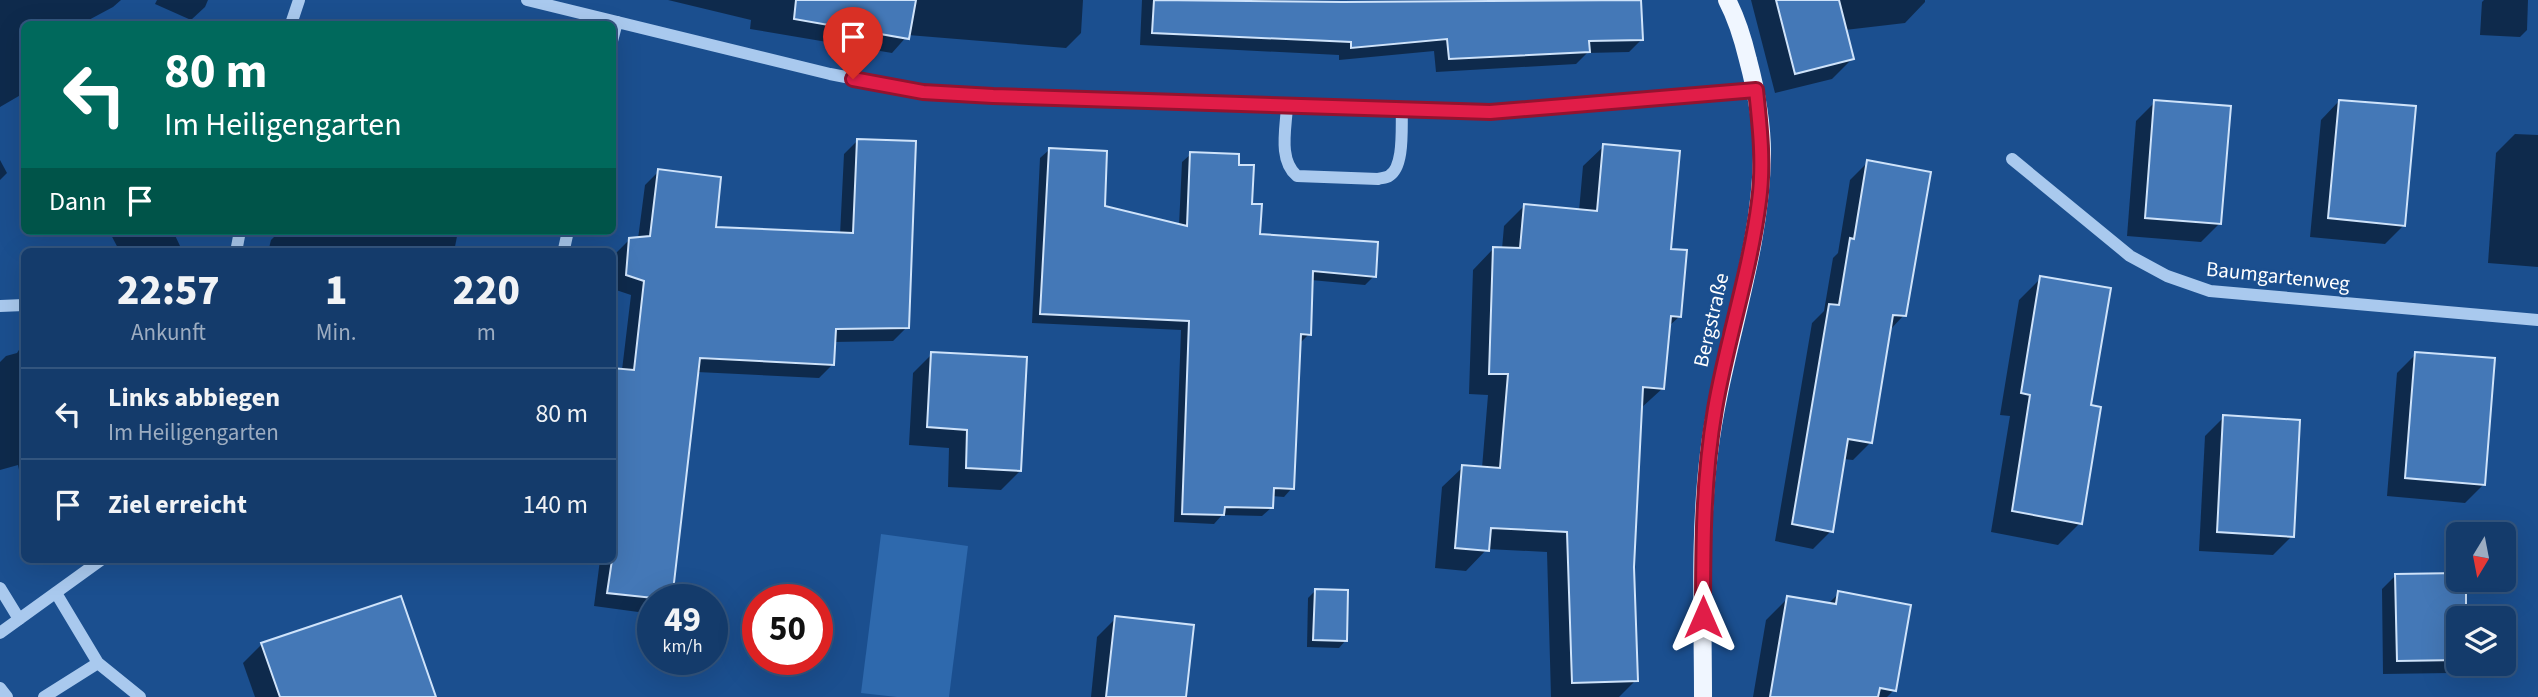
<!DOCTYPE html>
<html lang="de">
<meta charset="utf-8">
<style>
body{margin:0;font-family:"Source Sans 3",sans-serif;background:#1d4271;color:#f1f3f6;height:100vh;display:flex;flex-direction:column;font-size:26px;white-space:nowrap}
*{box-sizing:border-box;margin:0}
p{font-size:23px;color:#9dadc1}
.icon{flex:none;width:38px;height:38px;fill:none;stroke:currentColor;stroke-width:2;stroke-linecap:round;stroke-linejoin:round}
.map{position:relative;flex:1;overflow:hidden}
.details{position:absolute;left:21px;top:248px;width:595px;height:315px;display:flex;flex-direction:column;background:#143b6b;border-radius:10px;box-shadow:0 7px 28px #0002,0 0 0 2px #33557e}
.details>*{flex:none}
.top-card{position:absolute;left:21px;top:21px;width:595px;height:214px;border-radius:10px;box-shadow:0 7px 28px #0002,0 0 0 2px #33557e;background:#00695c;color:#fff;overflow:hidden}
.needle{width:46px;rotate:190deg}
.tools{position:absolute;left:2446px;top:522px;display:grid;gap:14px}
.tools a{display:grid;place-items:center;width:70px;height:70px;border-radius:10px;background:#143b6b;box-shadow:0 7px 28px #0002,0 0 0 2px #33557e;font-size:35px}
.speed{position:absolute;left:637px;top:584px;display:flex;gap:14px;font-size:35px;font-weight:700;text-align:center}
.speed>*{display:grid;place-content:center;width:91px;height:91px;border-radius:50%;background:#143b6b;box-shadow:0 7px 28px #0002,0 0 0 2px #33557e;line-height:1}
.speed small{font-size:18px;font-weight:400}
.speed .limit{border:10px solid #d22;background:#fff;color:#111}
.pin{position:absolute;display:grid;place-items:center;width:60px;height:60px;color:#fff;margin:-72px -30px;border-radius:50% 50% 50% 0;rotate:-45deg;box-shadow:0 0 7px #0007}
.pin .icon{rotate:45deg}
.me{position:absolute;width:77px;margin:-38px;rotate:0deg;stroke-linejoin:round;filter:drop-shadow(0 0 5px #0008)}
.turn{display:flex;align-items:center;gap:24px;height:147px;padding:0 28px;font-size:32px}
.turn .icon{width:91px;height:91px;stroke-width:2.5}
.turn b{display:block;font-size:49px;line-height:60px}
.then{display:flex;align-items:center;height:66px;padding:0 28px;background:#0003;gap:14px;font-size:26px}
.eta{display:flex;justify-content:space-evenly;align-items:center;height:119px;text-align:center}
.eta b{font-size:42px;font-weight:800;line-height:49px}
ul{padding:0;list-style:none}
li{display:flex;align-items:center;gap:21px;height:91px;padding:0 28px;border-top:2px solid #33557e}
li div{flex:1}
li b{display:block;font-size:26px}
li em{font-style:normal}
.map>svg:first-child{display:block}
.green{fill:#2e69ad}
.shadow{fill:#0007}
.building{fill:#4478b7;stroke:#cfe3fa;stroke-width:2}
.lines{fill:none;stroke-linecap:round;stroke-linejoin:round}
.minor{stroke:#a9c9ee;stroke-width:12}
.major{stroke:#f0f6ff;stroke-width:18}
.route-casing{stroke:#92132f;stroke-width:18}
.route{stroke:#e11d48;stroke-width:12}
.labels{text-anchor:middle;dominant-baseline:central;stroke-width:5;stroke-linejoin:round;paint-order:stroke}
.street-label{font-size:21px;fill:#fff;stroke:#1b4f8f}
</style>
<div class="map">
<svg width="2538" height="697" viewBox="0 0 2538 697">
<rect width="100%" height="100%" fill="#1b4f8f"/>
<polygon class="green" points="881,534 968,546 949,697 897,697 861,693"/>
<g class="shadow">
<polygon points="0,0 121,0 113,7 85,22 87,24 24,24 24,93 0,107"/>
<polygon points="157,0 208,0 205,7 191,20 155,4"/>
<polygon points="668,0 1083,0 1081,33 1066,48 908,35 892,53 750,29 751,20"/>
<polygon points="1142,0 1264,0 1343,4 1642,39 1629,52 1587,53 1576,64 1436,72 1434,51 1339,60 1339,55 1140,45"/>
<polygon points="1751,0 1925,0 1925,2 1905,23 1845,30 1852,59 1832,79 1775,93"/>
<polygon points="2484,0 2528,0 2527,30 2520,37 2480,35 2482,2"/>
<polygon points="2339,101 2404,225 2385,244 2310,237 2321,120"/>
<polygon points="2155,102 2220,223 2201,242 2127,236 2136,121"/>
<polygon points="2515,134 2538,135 2538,267 2488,263 2496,153"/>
<polygon points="858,140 907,327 893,341 833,342 833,364 819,378 697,372 670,600 653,600 653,614 594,606 600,560 612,560 622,370 631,295 613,289 615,254 629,240 638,239 645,185 659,171 714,229 840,235 844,154"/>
<polygon points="1604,146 1669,250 1680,316 1668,327 1663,388 1640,409 1632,567 1636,680 1619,697 1551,697 1547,552 1487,549 1466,571 1435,568 1442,487 1463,467 1482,468 1488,395 1469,394 1473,270 1493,249 1502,249 1504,226 1524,206 1579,211 1583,166"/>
<polygon points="1049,150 1103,207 1179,226 1182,162 1191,154 1237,167 1259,235 1374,276 1365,285 1311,280 1309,334 1300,343 1292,488 1284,497 1272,496 1271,508 1262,516 1222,515 1214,524 1174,522 1181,330 1032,323 1040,158"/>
<polygon points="0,160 7,173 0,180"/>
<polygon points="1868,162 1904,315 1889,331 1871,442 1853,460 1843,459 1831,531 1813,549 1775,541 1812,323 1824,311 1833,258 1838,253 1850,180"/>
<polygon points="109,231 173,231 180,246 174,252 120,252"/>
<polygon points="280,231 458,231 454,252 268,252 271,240"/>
<polygon points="2041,278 2089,406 2080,523 2058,545 1991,532 2010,416 2000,415 2019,300"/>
<polygon points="24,342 24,494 18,465 0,470 0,362 6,356 17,353"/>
<polygon points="932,354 1020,471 1001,490 948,487 949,448 909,445 913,373"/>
<polygon points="2416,354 2484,484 2465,503 2387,496 2397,373"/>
<polygon points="2224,417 2292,536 2273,555 2199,551 2205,436"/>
<polygon points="273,560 303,560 299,564"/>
<polygon points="2396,575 2459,618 2459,663 2461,663 2451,673 2383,674 2382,589"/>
<polygon points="1315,591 1346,640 1339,648 1307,647 1308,598"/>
<polygon points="1839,593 1894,690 1887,697 1753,697 1766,620 1788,598 1828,604"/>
<polygon points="1116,618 1184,697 1091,697 1097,637"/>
<polygon points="262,644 434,697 255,697 243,663"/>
</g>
<g class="building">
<polygon points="796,0 916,0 909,39 794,19"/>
<polygon points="1154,0 1343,2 1641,0 1643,40 1589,41 1590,52 1449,59 1447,39 1351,48 1351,42 1152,33"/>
<polygon points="1776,0 1839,0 1854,59 1795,74"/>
<polygon points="2154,100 2231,106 2221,224 2145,218"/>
<polygon points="2339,100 2416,106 2405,226 2328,218"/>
<polygon points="857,139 916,141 909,328 836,329 834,365 700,358 672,600 607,593 612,560 612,368 634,370 644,281 626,275 629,238 650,236 658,169 721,177 716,227 853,233"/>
<polygon points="1603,144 1680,151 1671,249 1687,250 1681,317 1671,316 1664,389 1643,387 1634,567 1638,681 1572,683 1567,532 1491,528 1489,551 1455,548 1462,465 1500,468 1508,374 1489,374 1493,247 1520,248 1524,204 1597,211"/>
<polygon points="1049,148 1107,151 1105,206 1187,226 1190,152 1239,154 1239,165 1254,165 1252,204 1262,204 1260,234 1378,242 1376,277 1313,271 1311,335 1301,334 1294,489 1274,488 1273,508 1225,507 1224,515 1182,514 1189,321 1040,314"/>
<polygon points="1867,160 1931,172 1906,316 1893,315 1872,443 1848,439 1833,532 1792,524 1829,304 1839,305 1850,238 1854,239"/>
<polygon points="2040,276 2111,288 2091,405 2101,407 2082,524 2012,511 2030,395 2021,393"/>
<polygon points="931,352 1027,357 1021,471 966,468 967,430 927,427"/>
<polygon points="2415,352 2495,358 2485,485 2405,478"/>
<polygon points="2223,415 2300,420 2294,537 2217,532"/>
<polygon points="2459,573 2459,579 2466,579 2466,618 2459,618 2459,660 2397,661 2395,574"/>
<polygon points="1315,589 1348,590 1347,641 1313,640"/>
<polygon points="1838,591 1911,605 1896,691 1880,688 1878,697 1770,697 1787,596 1836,604"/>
<polygon points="401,596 436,697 280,697 261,643"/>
<polygon points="1115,616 1194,625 1186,697 1106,697"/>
</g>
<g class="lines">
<g class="minor">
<polyline points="527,0 830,74 923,92 1016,98 1490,112 1756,90"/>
<polyline points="291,24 299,0"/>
<polyline points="612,41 617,22"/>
<path d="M1287 106C1286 128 1278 160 1297 176L1378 179C1381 178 1386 178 1389 176 1405 167 1401 126 1402 109"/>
<polyline points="2012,159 2130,256 2167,276 2210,291 2538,320"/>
<polyline points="564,249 568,231"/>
<polyline points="236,252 240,231"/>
<polyline points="0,306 24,305"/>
<polyline points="0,588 19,619"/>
<polyline points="56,593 98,663 140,697"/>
<polyline points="0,633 101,560"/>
<polyline points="0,688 7,697"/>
<polyline points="44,697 98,663"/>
</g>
<path class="major" d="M1703 697C1703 615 1699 534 1709 453 1721 352 1761 256 1762 154 1762 123 1756 90 1748 60 1743 39 1737 19 1727 0"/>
</g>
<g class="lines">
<defs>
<path id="route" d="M853 79 923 92 993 96 1490 112 1756 90C1760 127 1764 164 1759 201 1750 272 1727 339 1715 409 1703 480 1703 546 1703 617"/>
</defs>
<use href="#route" class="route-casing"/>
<use href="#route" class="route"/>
</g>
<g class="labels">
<g class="street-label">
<text transform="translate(2278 276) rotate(6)">Baumgartenweg</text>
<text transform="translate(1711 320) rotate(-77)">Bergstraße</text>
</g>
</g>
</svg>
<div class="tools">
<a><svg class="needle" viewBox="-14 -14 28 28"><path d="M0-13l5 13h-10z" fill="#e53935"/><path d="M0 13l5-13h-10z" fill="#9dadc1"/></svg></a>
<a><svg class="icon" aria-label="layers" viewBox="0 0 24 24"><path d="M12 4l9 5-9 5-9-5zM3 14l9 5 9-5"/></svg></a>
</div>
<div class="speed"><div>49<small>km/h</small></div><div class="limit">50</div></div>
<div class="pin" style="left:853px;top:79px;background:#d93025"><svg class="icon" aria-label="arrive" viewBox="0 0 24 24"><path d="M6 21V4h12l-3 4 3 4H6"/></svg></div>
<svg class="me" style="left:1703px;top:617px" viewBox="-20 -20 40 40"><path d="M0-17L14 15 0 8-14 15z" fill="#e11d48" stroke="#fff" stroke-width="4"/></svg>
<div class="top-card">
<div class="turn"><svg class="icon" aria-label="left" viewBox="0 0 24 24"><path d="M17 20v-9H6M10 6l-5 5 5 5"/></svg><div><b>80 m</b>Im Heiligengarten</div></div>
<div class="then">Dann<svg class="icon" aria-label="arrive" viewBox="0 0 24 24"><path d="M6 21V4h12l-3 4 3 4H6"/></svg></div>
</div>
<section class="details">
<div class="eta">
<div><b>22:57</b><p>Ankunft</p></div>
<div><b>1</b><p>Min.</p></div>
<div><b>220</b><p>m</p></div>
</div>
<ul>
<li><svg class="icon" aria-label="left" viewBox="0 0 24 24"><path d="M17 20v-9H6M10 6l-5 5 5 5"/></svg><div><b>Links abbiegen</b><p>Im Heiligengarten</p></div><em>80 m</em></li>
<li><svg class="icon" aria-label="arrive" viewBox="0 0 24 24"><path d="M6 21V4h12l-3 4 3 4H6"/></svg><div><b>Ziel erreicht</b></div><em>140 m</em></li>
</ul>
</section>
</div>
